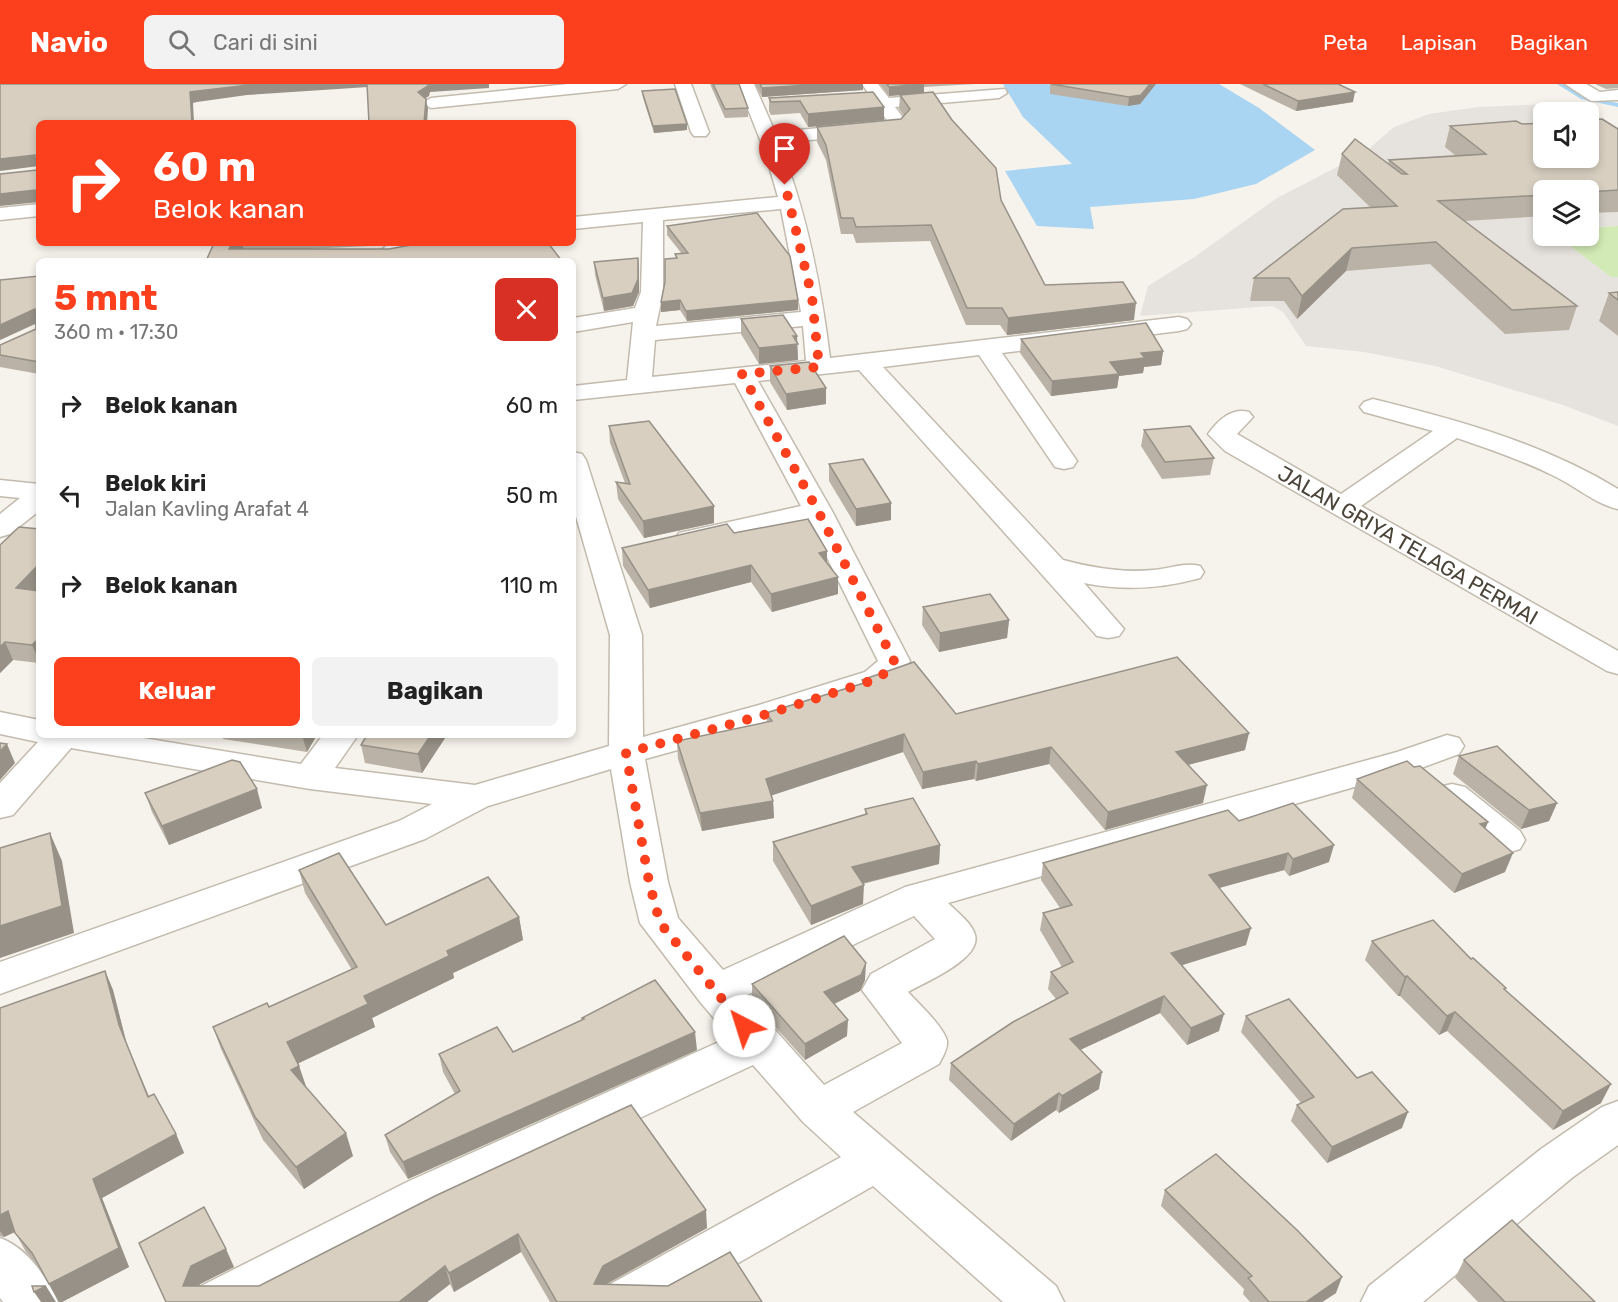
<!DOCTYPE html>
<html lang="id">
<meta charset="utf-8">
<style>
body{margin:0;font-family:Rubik,sans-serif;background:#f2f2f2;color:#222;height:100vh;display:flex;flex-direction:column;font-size:22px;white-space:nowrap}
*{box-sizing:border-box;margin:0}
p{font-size:20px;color:#767676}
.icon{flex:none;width:33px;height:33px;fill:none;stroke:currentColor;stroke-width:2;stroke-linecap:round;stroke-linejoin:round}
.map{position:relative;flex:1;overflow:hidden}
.side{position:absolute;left:36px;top:174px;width:540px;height:480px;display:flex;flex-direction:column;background:#fff;border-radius:9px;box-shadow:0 3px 9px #0003}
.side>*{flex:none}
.guide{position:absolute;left:36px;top:36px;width:540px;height:126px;border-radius:9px;box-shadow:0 3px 9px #0003;background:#fc3f1d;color:#fff;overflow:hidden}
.tools{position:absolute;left:1533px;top:18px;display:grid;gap:12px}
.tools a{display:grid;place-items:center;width:66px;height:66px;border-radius:9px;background:#fff;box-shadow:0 3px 9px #0003;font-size:30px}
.pin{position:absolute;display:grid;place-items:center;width:51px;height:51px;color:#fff;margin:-62px -26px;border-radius:50% 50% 50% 0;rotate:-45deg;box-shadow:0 0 6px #0007}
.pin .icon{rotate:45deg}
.me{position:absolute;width:66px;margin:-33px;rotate:320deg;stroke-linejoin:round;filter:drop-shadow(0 0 4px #0008)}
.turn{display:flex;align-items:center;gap:21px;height:126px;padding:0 18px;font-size:27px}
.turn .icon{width:78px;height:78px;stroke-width:2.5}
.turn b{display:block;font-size:42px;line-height:51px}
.round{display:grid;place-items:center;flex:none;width:63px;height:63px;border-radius:9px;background:#f2f2f2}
.overview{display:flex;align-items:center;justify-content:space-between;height:102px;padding:0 18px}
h1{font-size:36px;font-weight:700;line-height:45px;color:#fc3f1d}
.primary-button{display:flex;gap:12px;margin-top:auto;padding:12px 18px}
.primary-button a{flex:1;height:69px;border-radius:9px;background:#fc3f1d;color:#fff;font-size:24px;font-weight:700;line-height:69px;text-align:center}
.primary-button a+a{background:#f2f2f2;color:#222}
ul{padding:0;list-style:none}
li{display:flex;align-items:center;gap:18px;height:90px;padding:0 18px}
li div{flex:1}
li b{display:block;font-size:22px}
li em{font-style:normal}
header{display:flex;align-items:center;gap:36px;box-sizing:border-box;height:84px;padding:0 30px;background:#fc3f1d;color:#fff}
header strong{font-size:28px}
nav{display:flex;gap:33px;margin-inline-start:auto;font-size:21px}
.search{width:420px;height:54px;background:#f2f2f2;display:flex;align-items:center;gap:15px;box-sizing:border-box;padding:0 21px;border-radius:9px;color:#767676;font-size:22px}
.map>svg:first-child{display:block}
.industrial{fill:#e6e2dd}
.green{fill:#d2eab5}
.water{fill:#a9d4f2}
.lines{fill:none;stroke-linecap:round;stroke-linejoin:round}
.stream{fill:#a9d4f2;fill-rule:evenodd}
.minor-casing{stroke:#c2bbae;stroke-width:3}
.minor{fill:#fff;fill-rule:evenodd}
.wall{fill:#bab2a6}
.shaded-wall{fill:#979187}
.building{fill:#d8cfc1;stroke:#979187;stroke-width:1.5}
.route{stroke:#fc3f1d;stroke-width:10;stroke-dasharray:0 18}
.labels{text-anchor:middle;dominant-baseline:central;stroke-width:4.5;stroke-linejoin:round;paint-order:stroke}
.street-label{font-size:21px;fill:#4b4439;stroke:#fff}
</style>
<header>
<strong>Navio</strong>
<div class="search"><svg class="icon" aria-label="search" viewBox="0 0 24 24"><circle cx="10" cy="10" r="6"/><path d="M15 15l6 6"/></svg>Cari di sini</div>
<nav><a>Peta</a><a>Lapisan</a><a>Bagikan</a></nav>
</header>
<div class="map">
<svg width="1618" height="1218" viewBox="0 0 1618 1218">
<rect width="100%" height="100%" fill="#f6f3ec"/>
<polygon class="industrial" points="1576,19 1579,28 1544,28 1544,74 1588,74 1618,61 1618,142 1589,144 1588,106 1544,106 1544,152 1557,152 1611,193 1618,193 1618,342 1563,321 1435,282 1364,268 1306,262 1283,228 1272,222 1140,232 1148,202 1196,172 1277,114 1364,69 1394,43 1429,30 1478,23"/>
<polygon class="green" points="1618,142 1618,193 1611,193 1557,152 1588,152 1589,144"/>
<polygon class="water" points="1003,0 1219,0 1259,24 1315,66 1256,100 1194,115 1090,123 1094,145 1037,142 1005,87 1072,80 1023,33"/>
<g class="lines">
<polygon class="stream" points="1557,0 1564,0 1585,13 1618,19 1618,23 1581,15"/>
<defs>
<g id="minor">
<polygon points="568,0 626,0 618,5 431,24 422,19 431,14"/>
<polygon points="675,0 691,0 709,48 706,52 694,52 691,48"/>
<path d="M738 0H754L775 48 888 38 862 0H878L889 14 1005 5 1007 9 999 14 895 23 907 39 900 47 894 48 779 59C807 128 821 201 830 274L1179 233 1187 235 1191 240 1187 245 1179 247 1002 269 1077 377 1073 383 1064 385 1055 383 979 271 883 283 1063 476C1093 484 1123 489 1153 486 1169 485 1184 478 1200 482L1204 488 1200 494C1160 505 1124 507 1084 499L1124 545 1119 552 1108 554 1097 552 859 286 758 297 832 427 910 577 901 593 889 602 783 637 645 675 668 798 678 834 723 886 905 803 1397 668 1447 651 1459 654 1464 662 1459 670 1421 684 948 819C957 828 972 839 975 851 982 875 925 898 908 908 918 919 944 943 947 957 948 965 942 974 939 980L853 1028 1056 1202 1064 1218H1003L873 1102 670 1218H599L607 1202 841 1073 803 1038 753 981 439 1128 267 1218H193L201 1202 407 1098 730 953 701 919 640 839 630 798 611 685 488 722 425 755 0 910V878L399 737 432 720 310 705 71 664 13 731 0 734V699L38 658 0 650V628L39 636V651H125L301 680 323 651H358L335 684 475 701 609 662 610 551 573 422V368L582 370 586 376 642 551 643 653 759 621 865 588 878 577 809 437 689 464 679 461 675 455 679 449 801 422 735 299 573 316V302L627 296 633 238 573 248V234L635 224 641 208 643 138 573 145V133L778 113 765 68ZM781 125 801 228 656 242 663 208V136ZM803 242 806 277 652 293 655 256ZM914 832 935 855 871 890 862 906 902 959 824 1001 745 912Z"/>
<polygon points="1565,0 1586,0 1600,8 1618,6 1618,16 1591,17"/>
<polygon points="39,120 39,132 0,136 0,124"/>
<polygon points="390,159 413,159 393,177 368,177"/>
<path d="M1373 315C1457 336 1543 359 1618 405V425C1595 420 1574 401 1552 391 1522 376 1489 365 1457 354L1361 422 1618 567V590L1607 587 1225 367 1208 350C1218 336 1232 323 1249 328L1253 333 1237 350 1341 410 1433 347 1364 328 1360 323 1364 318Z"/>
<polygon points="0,396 39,400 39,427 10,450 0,453 0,430 20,414 0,412"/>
<polygon points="1452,700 1465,703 1520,747 1525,756 1520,765 1507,769 1494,765 1439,721 1434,712 1439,703"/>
<polygon points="1618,1017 1618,1061 1573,1093 1423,1218 1361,1218 1369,1202 1541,1065 1602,1023"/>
<path d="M0 1154C27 1164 46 1192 58 1218H3L0 1214Z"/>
</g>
</defs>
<use href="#minor" class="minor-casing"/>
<use href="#minor" class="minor"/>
</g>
<g class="wall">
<polygon points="710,0 739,0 748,24 748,33 725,34"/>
<polygon points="755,0 863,0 863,6 762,13"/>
<polygon points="880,0 975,0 924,3 924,9 1001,116 1045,201 1134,236 1007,251 1000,241 966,241 930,157 856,159 853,150 841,150 826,76 817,58 817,43 901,35 904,32 899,25 900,11 912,10 889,12"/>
<polygon points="1050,0 1156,0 1140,20 1128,22 1050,10"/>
<polygon points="1240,0 1341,0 1341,1 1353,18 1296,27"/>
<polygon points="1595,0 1618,0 1618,4 1606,5"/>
<polygon points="642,8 687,40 687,46 654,49 643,14"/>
<polygon points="769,14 884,23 884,36 808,43 800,29 771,31 769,27"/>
<polygon points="1522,40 1618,45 1618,128 1588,129 1588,106 1544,106 1544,132 1465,137 1577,222 1569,246 1505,250 1430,180 1346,187 1297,235 1284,217 1250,217 1254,194 1370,123 1337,91 1342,70 1388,80 1389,76 1456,72 1445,63 1450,42"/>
<polygon points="667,142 798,226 687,237 680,226 661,228 676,174 675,170 682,170 667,151"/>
<polygon points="214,159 400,159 391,161 308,165 389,165 548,159 206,177"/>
<polygon points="638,174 639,187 639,208 633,222 604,227 595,191 594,178"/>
<polygon points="39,192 39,290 0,283 0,261 36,245 35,240 0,256 0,196"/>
<polygon points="1618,208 1618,252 1599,237 1609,209"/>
<polygon points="741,235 797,258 798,276 759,280 741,250"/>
<polygon points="1021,255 1163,267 1161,281 1144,283 1143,289 1119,292 1117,304 1051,312 1020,269"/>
<polygon points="770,282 826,320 787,326 770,298"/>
<polygon points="609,342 714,439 644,454 618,415 616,398 625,399 610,359"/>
<polygon points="1144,346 1214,374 1210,391 1162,395 1141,362"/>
<polygon points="829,380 891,419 891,436 856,442 829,397"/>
<polygon points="39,445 39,506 38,507 39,507 39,579 13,576 0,589 0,461"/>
<polygon points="734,449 827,467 827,479 838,493 838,510 772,528 751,498 650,524 623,482 622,464"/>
<polygon points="923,523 1009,536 1007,554 939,568 922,541"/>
<polygon points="862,596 956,630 1245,666 1188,681 1203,719 1105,746 1049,680 976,697 974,695 922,705 903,668 772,711 773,717 774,734 702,747 678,675 677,657 767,638 766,629 862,600"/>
<polygon points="222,651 317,651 307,668 223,655"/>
<polygon points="447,651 422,689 365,679 361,661"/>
<polygon points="1459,672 1557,719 1549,737 1521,745 1453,690"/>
<polygon points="1414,683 1488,738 1485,745 1505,788 1454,809 1352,714 1357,695"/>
<polygon points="145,709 262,724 169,761 152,728"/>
<polygon points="865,725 940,761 939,780 863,800 863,820 811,841 773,777 773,758 865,730"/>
<polygon points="1239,737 1329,778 1289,792 1284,786 1219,804 1246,861 1181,881 1219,947 1187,961 1160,929 1080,966 1099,1005 1059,1029 1056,1026 1011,1057 949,996 951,979 1056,915 1048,905 1051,888 1062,883 1040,846 1043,829 1060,824 1041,796 1043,779"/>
<polygon points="299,786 386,841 519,833 523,856 453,889 454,894 372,934 375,943 298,979 306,1004 353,1072 304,1105 263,1056 221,965 213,943 269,923 352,886 305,809"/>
<polygon points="1372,857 1471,875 1505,906 1601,1019 1553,1046 1447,947 1439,951 1400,912 1398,912 1365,876"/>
<polygon points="105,887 113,906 127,961 149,1012 176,1050 184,1069 102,1114 129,1183 62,1218 59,1218 41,1185 26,1168 15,1148 4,1153 0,1152 0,934"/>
<polygon points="865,896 860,907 834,920 847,952 805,976 752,917 752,900"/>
<polygon points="1246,932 1357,994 1402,1044 1327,1079 1291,1037 1297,1021 1301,1019 1241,948"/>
<polygon points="582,934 697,966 408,1095 390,1068 385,1051 455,1010 443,988 439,970 513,968 583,936"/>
<polygon points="1165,1106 1336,1209 1322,1218 1250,1218 1243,1210 1244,1205 1161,1122"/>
<polygon points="435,1112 707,1144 606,1201 762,1218 550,1218 521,1168 454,1208 450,1200 427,1218 166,1218 139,1159 234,1183 200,1200 199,1202 259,1202"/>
<polygon points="1464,1176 1595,1218 1478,1218 1455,1194"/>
</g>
<g class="shaded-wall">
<polygon points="257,0 368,0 368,3 247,11 197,18 193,19 194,39 192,39 190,8"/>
<polygon points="428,0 489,0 489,4 430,8 429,12 420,18 418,8"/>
<polygon points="824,0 863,0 863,6 762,13 762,4"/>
<polygon points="924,0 924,9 889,12 889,3"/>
<polygon points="1150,0 1156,0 1140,20 1128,22 1129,13"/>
<polygon points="1355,8 1353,18 1296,27 1298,17"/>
<polygon points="426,15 428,25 427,39 424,39"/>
<polygon points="884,23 884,36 808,43 808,30"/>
<polygon points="687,40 687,46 654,49 653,42"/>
<polygon points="35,71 39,82 0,87 0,75"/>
<polygon points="35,106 39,118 0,122 0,110"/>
<polygon points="232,159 242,159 245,169 229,165"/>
<polygon points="1352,164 1346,187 1297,235 1302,212"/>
<polygon points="638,174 639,187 639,208 633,222 604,227 603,214"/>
<polygon points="573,192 574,192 575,204 573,205"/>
<polygon points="680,216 680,226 661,228 661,218"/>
<polygon points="798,216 798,226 687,237 686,227"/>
<polygon points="1136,219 1134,236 1007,251 1008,234"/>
<polygon points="35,225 39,238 0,256 0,241"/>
<polygon points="793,252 797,252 798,276 759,280 759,264"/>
<polygon points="1163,267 1161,281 1144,283 1143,289 1119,292 1117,304 1051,312 1052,297 1141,269"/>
<polygon points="826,304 826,320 787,326 786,310"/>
<polygon points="891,419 891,436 856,442 856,425"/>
<polygon points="714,422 714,439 644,454 643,437"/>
<polygon points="827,467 827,485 819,469"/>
<polygon points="39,480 39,506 23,522 16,504"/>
<polygon points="751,481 751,498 650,524 648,506"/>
<polygon points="838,493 838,510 772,528 771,510"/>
<polygon points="1009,536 1007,554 939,568 940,549"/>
<polygon points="39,554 39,577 32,561"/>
<polygon points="5,558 13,576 0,589 0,563"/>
<polygon points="1249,649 1245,666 1172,685 1176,668"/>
<polygon points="904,650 903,668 767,713 766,695"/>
<polygon points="302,651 317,651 307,668"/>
<polygon points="431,651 447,651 422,689 418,670"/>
<polygon points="7,660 15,679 0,696 0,667"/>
<polygon points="1051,663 1049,680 976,697 978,680"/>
<polygon points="976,677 974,695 922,705 923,688"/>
<polygon points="1207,701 1203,719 1105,746 1108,728"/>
<polygon points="257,705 262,724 169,761 162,742"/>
<polygon points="773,717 774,734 702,747 700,729"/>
<polygon points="1557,719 1549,737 1521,745 1529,726"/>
<polygon points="1488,738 1480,757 1480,740"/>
<polygon points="50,749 62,777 74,849 0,874 0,842"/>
<polygon points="940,761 939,780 852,802 852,783"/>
<polygon points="1334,761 1329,778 1289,792 1293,775"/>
<polygon points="1288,769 1284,786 1205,808 1209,791"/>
<polygon points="1513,769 1505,788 1454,809 1462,790"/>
<polygon points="864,801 863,820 811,841 811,822"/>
<polygon points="519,833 523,856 453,889 454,894 372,934 375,943 295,981 287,958 364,912 447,867"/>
<polygon points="1251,844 1246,861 1167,886 1171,869"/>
<polygon points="866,879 865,896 860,907 824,925 824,908"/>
<polygon points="105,887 113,906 127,961 157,1032 119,941"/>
<polygon points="1407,892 1400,912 1398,912 1405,893"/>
<polygon points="1164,912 1160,929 1067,972 1070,955"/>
<polygon points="1455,928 1447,947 1439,951 1447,932"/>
<polygon points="1224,930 1219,947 1187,961 1191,944"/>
<polygon points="848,936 847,952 805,976 805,960"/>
<polygon points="695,948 697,966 408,1095 403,1078"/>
<polygon points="299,982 307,1005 291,986"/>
<polygon points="1102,988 1099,1005 1059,1029 1062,1012"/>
<polygon points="1611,1000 1601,1019 1553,1046 1563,1027"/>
<polygon points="1059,1009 1056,1026 1011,1057 1014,1040"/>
<polygon points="1408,1028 1402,1044 1327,1079 1332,1063"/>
<polygon points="346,1049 353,1072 304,1105 296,1083"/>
<polygon points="176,1050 184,1069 102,1114 129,1183 62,1218 59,1218 49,1200 93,1095"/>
<polygon points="706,1126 707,1144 606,1200 597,1218 594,1200 603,1182"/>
<polygon points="8,1127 19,1146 4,1153 0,1147 0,1131"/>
<polygon points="518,1150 521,1168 454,1208 449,1189"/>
<polygon points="226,1165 234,1183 200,1200 192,1218 183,1202 191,1182"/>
<polygon points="445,1182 450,1200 427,1218 399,1218"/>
<polygon points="1342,1193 1336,1209 1322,1218 1306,1218"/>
<polygon points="46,1202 56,1218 41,1218 34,1208"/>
</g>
<g class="building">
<polygon points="0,0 257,0 190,8 192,39 39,39 39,112 38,112 35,106 0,110 0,90 37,86 38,73 35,71 0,75"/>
<polygon points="367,0 428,0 428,2 418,8 426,15 424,39 369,39"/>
<polygon points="713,0 739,0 748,24 725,25"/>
<polygon points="760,0 824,0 762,4"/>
<polygon points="887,0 924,0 889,3"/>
<polygon points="1051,0 1150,0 1141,11 1129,13"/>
<polygon points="1263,0 1338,0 1355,8 1298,17"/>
<polygon points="675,5 687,40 653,42 642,7"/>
<polygon points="873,8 884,23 808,30 800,17 771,18 769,14"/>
<polygon points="933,8 952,36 996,84 1001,116 1045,201 1123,198 1136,219 1008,234 1002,224 967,224 931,141 856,143 853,134 841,134 826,61 817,43 901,35 910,25 900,11"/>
<polygon points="1602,35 1618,45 1618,106 1588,108 1588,106 1544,106 1544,111 1438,117 1577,222 1512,226 1436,158 1352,164 1302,212 1289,194 1254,194 1343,125 1397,122 1342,70 1355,55 1402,90 1407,90 1389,76 1486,70 1450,42 1516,37 1522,40 1544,39 1544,74 1588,74 1588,36"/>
<polygon points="757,129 790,172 798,216 686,227 680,216 661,218 665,198 665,175 677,174 675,170 688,169 667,142"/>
<polygon points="214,159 232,159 229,165 389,165 422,159 548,159 562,177 206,177"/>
<polygon points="638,174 638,195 632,209 603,214 594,178"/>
<polygon points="39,192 39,278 0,271 0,261 36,245 35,225 0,241 0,196"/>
<polygon points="1618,208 1618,216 1609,209"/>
<polygon points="783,231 797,252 793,252 798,260 759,264 741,235"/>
<polygon points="1146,239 1163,267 1141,269 1145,274 1110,278 1119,290 1052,297 1021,255"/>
<polygon points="809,278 826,304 786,310 770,282"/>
<polygon points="649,337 714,422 643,437 616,398 630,400 609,342"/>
<polygon points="1190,342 1214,374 1165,378 1144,346"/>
<polygon points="863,375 891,419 856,425 829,380"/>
<polygon points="808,435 827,467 819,469 838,493 771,510 751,481 648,506 622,464 727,440 734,449"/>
<polygon points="19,443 39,445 39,480 16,504 39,507 39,554 32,561 5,558 0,563 0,461"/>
<polygon points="990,510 1009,536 940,549 923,523"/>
<polygon points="1177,573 1249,649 1176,668 1207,701 1108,728 1051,663 978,680 976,677 923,688 904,650 766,695 773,717 700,729 677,657 772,637 766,629 864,599 862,596 914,578 956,630"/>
<polygon points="367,651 431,651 418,670 361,661"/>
<polygon points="0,659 7,660 0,667"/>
<polygon points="1497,662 1557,719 1529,726 1459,672"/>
<polygon points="232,676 240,678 257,705 162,742 145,709"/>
<polygon points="1407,677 1414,683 1420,682 1488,738 1480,740 1513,769 1462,790 1357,695"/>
<polygon points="913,714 940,761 852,783 864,801 811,822 773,758 867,730 865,725"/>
<polygon points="1293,719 1334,761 1293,775 1288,769 1209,791 1251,844 1171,869 1224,930 1191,944 1164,912 1070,955 1102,988 1062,1012 1059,1009 1014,1040 951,979 1013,938 1068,909 1051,888 1073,878 1043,829 1072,821 1043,779 1228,726 1239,737"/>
<polygon points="50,749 62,822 0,842 0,764"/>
<polygon points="339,769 386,841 488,793 519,833 447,867 449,872 364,912 368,920 287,958 299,982 291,986 346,1049 296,1083 255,1033 213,943 267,919 269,923 357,883 299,786"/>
<polygon points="1433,836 1471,875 1473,874 1506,904 1504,905 1611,1000 1563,1027 1455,928 1447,932 1407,892 1405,893 1372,857"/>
<polygon points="844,852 866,879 861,891 824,908 848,936 805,960 752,900"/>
<polygon points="105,887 119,941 148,1013 154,1010 176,1050 93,1095 119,1164 49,1200 32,1169 15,1149 8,1127 0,1131 0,924"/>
<polygon points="655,896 695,948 403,1078 385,1051 460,1007 439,970 497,943 513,968 584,935 582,934"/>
<polygon points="1289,915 1357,994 1372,988 1408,1028 1332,1063 1297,1021 1314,1013 1246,932"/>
<polygon points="631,1021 706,1126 603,1182 594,1200 668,1202 730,1168 762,1218 557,1218 518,1150 449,1189 445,1182 399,1218 166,1218 139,1159 204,1123 226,1165 191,1182 183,1202 259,1202 435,1112"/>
<polygon points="1216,1070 1298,1147 1342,1193 1306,1218 1269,1218 1248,1194 1252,1192 1165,1106"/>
<polygon points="1512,1136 1595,1218 1505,1218 1464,1176"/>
<polygon points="32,1202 46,1202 34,1208"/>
</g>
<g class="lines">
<polyline class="route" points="744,942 660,839 649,798 626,669 771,629 877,595 890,585 894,577 818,427 742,290 819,283 812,213 785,101"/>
</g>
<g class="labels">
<g class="street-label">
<text transform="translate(1408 461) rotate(30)">JALAN GRIYA TELAGA PERMAI</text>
</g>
</g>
</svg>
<div class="tools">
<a><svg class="icon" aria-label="sound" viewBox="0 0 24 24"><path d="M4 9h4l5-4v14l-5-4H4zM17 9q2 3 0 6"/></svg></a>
<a><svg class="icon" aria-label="layers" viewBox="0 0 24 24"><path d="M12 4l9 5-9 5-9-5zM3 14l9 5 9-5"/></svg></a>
</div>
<div class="pin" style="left:785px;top:101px;background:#d93025"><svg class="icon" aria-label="arrive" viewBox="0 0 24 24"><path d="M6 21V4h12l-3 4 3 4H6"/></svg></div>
<svg class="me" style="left:744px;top:942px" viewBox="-20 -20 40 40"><circle r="19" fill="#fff"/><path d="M0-13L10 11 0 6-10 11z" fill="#fc3f1d"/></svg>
<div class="guide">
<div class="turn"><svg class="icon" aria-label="right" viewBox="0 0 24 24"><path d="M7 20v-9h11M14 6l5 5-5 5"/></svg><div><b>60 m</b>Belok kanan</div></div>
</div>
<section class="side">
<div class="overview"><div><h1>5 mnt</h1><p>360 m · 17:30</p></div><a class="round" style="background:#d93025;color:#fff"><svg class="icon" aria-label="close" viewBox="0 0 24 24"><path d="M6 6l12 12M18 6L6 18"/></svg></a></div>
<ul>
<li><svg class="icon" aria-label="right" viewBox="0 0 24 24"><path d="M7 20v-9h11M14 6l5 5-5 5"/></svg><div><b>Belok kanan</b></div><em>60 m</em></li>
<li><svg class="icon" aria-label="left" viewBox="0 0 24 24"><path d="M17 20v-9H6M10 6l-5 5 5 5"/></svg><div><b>Belok kiri</b><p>Jalan Kavling Arafat 4</p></div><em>50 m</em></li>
<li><svg class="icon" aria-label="right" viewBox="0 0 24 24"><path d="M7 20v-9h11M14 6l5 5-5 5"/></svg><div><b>Belok kanan</b></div><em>110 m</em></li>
</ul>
<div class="primary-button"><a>Keluar</a><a>Bagikan</a></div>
</section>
</div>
